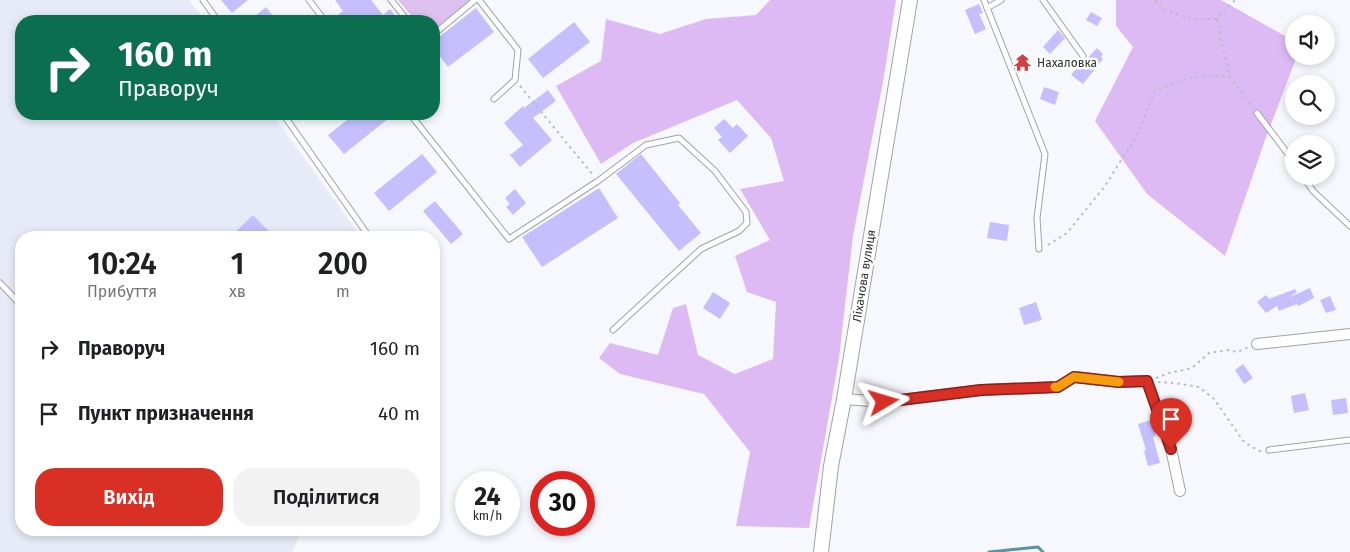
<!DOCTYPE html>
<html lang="uk">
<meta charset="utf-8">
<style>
body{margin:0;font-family:"Fira Sans",sans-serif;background:#f2f2f2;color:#202124;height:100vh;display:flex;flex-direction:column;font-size:19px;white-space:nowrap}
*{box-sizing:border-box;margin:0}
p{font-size:16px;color:#757577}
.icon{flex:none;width:28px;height:28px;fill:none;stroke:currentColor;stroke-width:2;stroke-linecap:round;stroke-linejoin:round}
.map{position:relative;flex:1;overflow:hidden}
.details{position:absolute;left:15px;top:231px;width:425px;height:305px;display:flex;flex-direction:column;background:#fff;border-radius:20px;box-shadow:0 2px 8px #0003}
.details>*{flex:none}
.banner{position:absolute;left:15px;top:15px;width:425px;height:105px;border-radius:20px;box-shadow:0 2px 8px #0003;background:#0b6e4f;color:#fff;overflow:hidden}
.buttons{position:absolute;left:1285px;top:15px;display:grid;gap:10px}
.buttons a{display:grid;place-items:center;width:50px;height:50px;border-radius:50%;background:#fff;box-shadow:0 2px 8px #0003;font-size:25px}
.speed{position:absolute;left:455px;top:471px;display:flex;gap:10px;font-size:25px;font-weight:700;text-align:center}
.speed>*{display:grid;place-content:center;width:65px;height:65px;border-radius:50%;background:#fff;box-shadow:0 2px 8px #0003;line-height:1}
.speed small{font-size:12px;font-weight:400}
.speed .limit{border:8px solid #d22;background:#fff;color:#111}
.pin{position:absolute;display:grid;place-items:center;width:42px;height:42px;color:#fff;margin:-51px -21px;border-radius:50% 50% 50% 0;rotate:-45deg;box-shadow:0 0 5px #0007}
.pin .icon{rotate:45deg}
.me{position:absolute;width:55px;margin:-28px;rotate:83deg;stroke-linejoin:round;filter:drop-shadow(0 0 4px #0008)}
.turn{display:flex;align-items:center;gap:18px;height:105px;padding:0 20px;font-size:22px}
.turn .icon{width:65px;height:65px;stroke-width:2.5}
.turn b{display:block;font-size:35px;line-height:42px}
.eta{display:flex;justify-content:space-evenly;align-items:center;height:85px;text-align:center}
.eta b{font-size:30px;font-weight:600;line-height:35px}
.primary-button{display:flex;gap:10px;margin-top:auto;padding:10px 20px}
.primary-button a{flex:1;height:58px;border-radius:20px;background:#d93025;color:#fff;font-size:20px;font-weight:600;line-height:58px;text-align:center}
.primary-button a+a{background:#f2f2f2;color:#202124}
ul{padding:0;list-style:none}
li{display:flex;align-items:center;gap:15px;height:65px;padding:0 20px}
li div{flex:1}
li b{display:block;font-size:19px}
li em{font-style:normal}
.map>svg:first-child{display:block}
.built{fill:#e6ebf7}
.green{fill:#dec0f0}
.forest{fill:#debaf4}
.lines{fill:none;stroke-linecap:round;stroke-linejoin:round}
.stream{stroke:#5994a4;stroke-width:3}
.building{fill:#c5bffe}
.lane-casing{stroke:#a0a2a6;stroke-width:7}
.street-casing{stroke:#a0a2a6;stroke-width:12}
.secondary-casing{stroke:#a0a2a6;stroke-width:16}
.path{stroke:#babcc0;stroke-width:2;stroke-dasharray:2.5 4;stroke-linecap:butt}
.lane{stroke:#fff;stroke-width:5}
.street{stroke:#fff;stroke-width:10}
.secondary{stroke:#fff;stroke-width:14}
.route-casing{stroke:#8d1f18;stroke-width:12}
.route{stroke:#d93025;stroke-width:9}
.slow{stroke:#f59e0b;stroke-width:9}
.labels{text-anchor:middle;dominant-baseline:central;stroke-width:5;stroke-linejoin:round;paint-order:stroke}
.poi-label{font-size:12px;fill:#313133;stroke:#fff;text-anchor:start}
.street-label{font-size:12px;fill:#313133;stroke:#fff}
</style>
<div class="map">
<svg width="1350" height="552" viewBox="0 0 1350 552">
<rect width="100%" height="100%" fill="#f6f8fd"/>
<polygon class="built" points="0,0 189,0 205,21 21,21 21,114 272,114 361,237 21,238 21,530 303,530 292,552 0,552"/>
<polygon class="green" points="398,0 470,0 434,30 434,21 416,21"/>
<g class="forest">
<polygon points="770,0 896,0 883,82 853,236 839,358 809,528 736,526 750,452 704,394 620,374 599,358 610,343 658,355 673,308 686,304 698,355 735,374 773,359 776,302 747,292 735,256 770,240 740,189 784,181 771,138 737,100 633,143 601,164 556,86 601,61 606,19 660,34 706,19 756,15"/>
<polygon points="1116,0 1221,0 1294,41 1294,56 1297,56 1265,140 1225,256 1147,194 1095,121 1133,47 1116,26"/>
</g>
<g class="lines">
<polyline class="stream" points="989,552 1038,547 1043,552"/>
</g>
<g class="building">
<polygon points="221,0 248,0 232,13"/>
<polygon points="335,0 371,0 383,15 390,9 399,21 330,21 343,11"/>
<polygon points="979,4 983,13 979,14 986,29 975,34 965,10"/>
<polygon points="266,7 277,21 249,21"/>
<polygon points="476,8 494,32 448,67 434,48 434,41"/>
<polygon points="1091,12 1102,18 1097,26 1086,20"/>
<polygon points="574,22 590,42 543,78 528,59"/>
<polygon points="1058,30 1065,38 1050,54 1043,47"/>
<polygon points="1097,48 1103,54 1101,57 1103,59 1083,84 1071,75 1082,61 1083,63"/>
<polygon points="1044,87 1059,92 1055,105 1040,99"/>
<polygon points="548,90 556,101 533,118 552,140 520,167 510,155 523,145 504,123 523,106 524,108"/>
<polygon points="355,114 394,114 344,154 328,135"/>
<polygon points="724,119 733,128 737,124 748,136 730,153 718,140 722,137 714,128"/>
<polygon points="422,154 437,172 389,211 374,193"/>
<polygon points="641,154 680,203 678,205 701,233 679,251 616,174"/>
<polygon points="599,188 618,218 542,267 522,237"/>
<polygon points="515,189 526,203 513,215 506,207 510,204 505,198"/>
<polygon points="435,201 463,234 451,244 423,211"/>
<polygon points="253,215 275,238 229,238"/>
<polygon points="990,222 1009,225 1007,241 987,238"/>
<polygon points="1310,288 1314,298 1298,306 1297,304 1279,311 1277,306 1266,313 1257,302 1266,295 1269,299 1295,289 1297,292 1288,298"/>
<polygon points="713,292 730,303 720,319 703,308"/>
<polygon points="1330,296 1336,310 1326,313 1320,300"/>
<polygon points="1036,302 1042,320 1024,325 1019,308"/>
<polygon points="1243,364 1253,378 1244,384 1235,370"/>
<polygon points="1305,393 1309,410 1294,413 1291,396"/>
<polygon points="1346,398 1348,413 1333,415 1331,400"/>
<polygon points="1151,420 1156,436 1153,437 1160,463 1148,466 1144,451 1146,450 1138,424"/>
</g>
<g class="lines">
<defs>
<g id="lane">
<polyline points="203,0 218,21"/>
<polyline points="309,0 325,21"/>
<polyline points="391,0 408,21"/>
<polyline points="479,0 518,50 515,80 494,99"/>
<polyline points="984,0 1045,154 1037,218 1039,249"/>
<polyline points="1043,0 1083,56"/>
<polyline points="987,8 1001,0"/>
<polyline points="434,34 475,0"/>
<polyline points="1257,113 1294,162"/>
<polyline points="283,114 370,238"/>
<polyline points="410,114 509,239 598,181 646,145 679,138 715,171 746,212 747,223 739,231 701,249 613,330"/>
<polyline points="1303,176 1313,191 1350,226"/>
<polyline points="0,283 21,305"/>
<polyline points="1269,450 1350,440"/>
<polyline points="235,530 236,530"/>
</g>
<g id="street">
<polyline points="1257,344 1350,334"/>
<polyline points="844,399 884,402 981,390 1058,387 1074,377 1119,382 1147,381 1171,449 1180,491"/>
</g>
<polyline id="secondary" points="821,552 831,466 844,399 910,0"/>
</defs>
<use href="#lane" class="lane-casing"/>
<use href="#street" class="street-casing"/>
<use href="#secondary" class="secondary-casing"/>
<g class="path">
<polyline points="1155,0 1163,9 1191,19 1217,19 1235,0"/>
<polyline points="1217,19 1229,76 1253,108"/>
<polyline points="520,86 593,175"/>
<polyline points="1048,245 1067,233 1105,186 1137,135 1155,91 1193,77 1229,76"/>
<polyline points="1156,378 1169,373 1192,368 1209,353 1228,350 1237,352 1249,347"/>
<polyline points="1158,382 1175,383 1199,387 1214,399 1244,442 1259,451 1261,451"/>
</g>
<use href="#lane" class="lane"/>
<use href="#street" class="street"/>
<use href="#secondary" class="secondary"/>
</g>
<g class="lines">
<defs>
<polyline id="route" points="884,402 981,390 1058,387 1074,377 1119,382 1147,381 1171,449"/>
</defs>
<use href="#route" class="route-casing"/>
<use href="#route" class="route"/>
<polyline class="slow" points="1055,387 1058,387 1074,377 1119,382"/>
</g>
<defs>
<symbol id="temple-bare" viewBox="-9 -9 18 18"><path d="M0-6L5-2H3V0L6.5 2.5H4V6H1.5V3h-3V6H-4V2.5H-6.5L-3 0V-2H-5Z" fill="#cf3f43" stroke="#fff" stroke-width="2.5" paint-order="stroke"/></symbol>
</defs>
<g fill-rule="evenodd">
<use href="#temple-bare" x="1010" y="50" width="25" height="25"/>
</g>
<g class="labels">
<g class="poi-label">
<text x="1037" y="63">Нахаловка</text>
</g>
<g class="street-label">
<text transform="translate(864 276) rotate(-81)">Ліхачова вулиця</text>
</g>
</g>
</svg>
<div class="buttons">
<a><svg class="icon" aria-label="sound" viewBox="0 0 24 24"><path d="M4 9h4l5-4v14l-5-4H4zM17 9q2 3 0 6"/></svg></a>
<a><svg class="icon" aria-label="search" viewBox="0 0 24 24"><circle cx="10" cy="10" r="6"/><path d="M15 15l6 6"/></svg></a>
<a><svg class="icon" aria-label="layers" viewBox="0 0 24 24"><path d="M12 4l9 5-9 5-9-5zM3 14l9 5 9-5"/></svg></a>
</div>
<div class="speed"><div>24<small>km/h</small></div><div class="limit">30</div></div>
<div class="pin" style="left:1171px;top:449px;background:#d93025"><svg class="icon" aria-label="arrive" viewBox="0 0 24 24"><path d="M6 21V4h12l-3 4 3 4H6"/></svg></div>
<svg class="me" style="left:884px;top:402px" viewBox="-20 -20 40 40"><path d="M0-17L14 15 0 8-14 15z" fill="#d93025" stroke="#fff" stroke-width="4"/></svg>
<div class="banner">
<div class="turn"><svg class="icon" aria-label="right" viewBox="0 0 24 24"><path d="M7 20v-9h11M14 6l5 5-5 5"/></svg><div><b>160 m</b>Праворуч</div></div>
</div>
<section class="details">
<div class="eta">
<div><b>10:24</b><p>Прибуття</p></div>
<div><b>1</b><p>хв</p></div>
<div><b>200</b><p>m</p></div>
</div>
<ul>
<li><svg class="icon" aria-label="right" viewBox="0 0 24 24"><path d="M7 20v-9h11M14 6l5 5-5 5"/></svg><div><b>Праворуч</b></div><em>160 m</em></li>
<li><svg class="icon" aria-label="arrive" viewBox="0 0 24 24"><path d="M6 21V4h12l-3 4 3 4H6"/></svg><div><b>Пункт призначення</b></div><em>40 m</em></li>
</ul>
<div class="primary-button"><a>Вихід</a><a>Поділитися</a></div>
</section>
</div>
